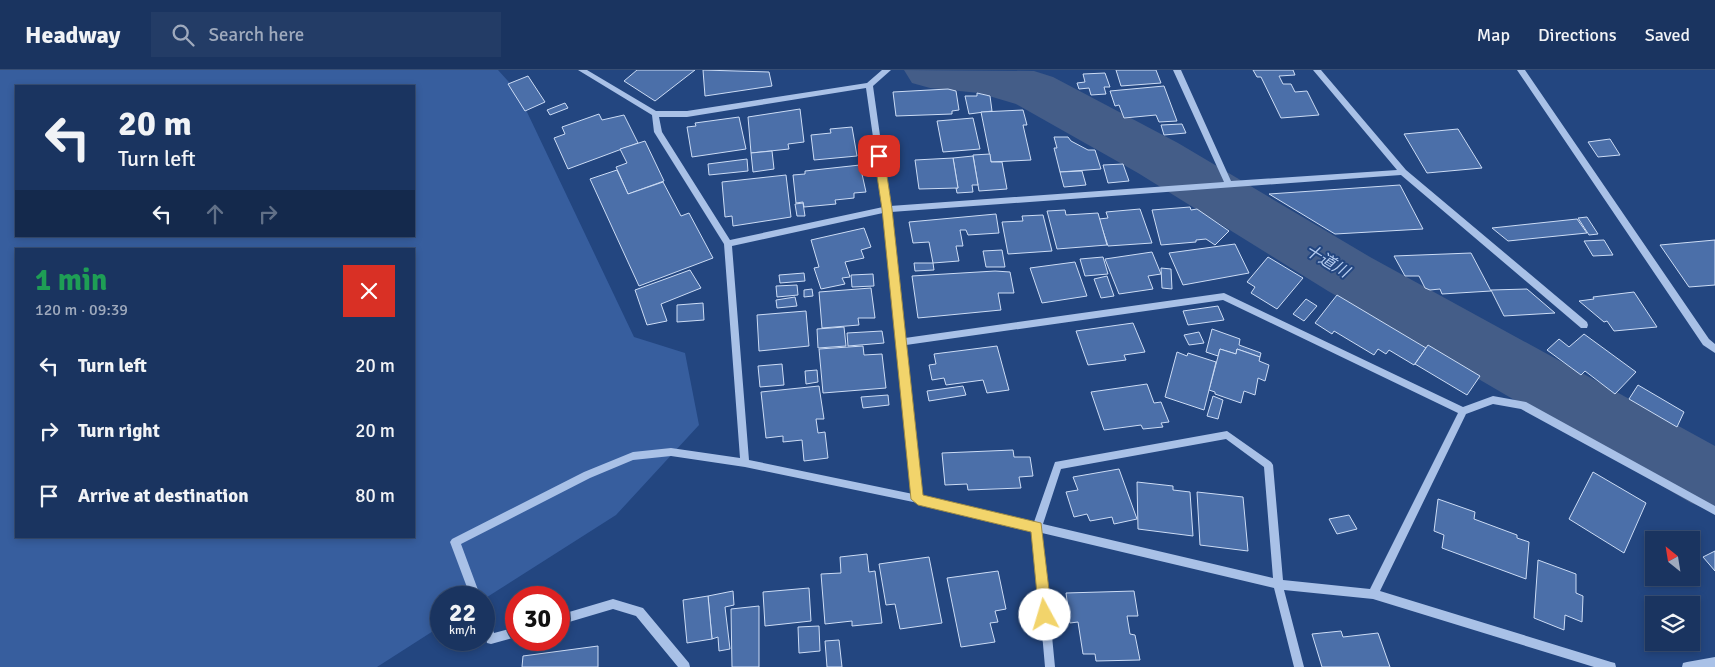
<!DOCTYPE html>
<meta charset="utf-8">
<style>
body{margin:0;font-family:Signika,"Noto Sans JP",sans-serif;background:#233c66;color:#f1f3f6;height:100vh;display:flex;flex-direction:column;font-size:19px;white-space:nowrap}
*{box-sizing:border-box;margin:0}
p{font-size:16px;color:#9faabd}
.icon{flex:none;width:28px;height:28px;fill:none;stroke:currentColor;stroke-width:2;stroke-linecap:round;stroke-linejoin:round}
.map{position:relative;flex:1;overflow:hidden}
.drawer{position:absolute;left:15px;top:178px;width:400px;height:290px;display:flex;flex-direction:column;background:#1a3460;border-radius:0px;box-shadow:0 2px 8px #0003,0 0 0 1px #384f75}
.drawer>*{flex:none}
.hud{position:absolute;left:15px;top:15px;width:400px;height:152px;border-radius:0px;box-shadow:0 2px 8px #0003,0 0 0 1px #384f75;background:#1a3460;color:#f1f3f6;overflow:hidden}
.needle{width:32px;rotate:330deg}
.buttons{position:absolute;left:1645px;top:461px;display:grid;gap:10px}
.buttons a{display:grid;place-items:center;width:55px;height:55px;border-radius:0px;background:#1a3460;box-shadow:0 2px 8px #0003,0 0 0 1px #384f75;font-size:25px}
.speed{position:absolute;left:430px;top:516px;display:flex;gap:10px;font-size:25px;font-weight:700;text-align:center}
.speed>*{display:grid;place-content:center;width:65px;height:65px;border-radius:50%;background:#1a3460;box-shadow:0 2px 8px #0003,0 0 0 1px #384f75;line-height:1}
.speed small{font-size:12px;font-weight:400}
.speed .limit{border:8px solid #d22;background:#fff;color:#111}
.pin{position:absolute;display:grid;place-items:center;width:42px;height:42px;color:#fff;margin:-21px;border-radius:10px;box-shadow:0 2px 8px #0006}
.me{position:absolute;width:55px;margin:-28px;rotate:354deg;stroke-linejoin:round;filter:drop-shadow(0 0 4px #0008)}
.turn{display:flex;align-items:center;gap:18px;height:105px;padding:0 20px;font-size:22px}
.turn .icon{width:65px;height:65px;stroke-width:2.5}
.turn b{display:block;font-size:35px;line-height:42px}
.lanes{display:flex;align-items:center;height:48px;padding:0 20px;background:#0003;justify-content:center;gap:25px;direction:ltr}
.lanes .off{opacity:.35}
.round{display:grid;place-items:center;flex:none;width:52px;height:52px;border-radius:0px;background:#233c66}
.overview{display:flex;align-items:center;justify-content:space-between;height:85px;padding:0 20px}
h1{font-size:30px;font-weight:800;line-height:38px;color:#1e9e55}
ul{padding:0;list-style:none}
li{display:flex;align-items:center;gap:15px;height:65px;padding:0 20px}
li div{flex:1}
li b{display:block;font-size:19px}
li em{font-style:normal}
header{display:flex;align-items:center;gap:30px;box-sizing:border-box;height:70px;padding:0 25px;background:#1a3460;border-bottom:1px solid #384f75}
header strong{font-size:24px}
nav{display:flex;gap:28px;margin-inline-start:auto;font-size:18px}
.search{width:350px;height:45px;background:#233c66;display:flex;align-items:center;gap:12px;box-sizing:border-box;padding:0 18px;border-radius:0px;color:#9faabd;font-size:19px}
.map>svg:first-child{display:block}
.green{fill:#375e9e;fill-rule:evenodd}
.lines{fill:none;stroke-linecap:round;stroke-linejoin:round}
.river{fill:#445d88;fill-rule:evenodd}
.building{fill:#4b6fa9;stroke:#ccdcf5}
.minor{fill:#a9c1e7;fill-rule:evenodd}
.route{fill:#f2d46b;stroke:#9d8a46}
.labels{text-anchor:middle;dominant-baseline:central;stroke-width:4;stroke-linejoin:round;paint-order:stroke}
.water-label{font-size:16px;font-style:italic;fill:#b4cbef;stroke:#234680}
</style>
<header>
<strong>Headway</strong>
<div class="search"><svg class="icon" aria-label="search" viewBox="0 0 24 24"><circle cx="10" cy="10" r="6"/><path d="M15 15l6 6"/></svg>Search here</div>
<nav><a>Map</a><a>Directions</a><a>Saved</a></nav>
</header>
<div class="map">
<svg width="1715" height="597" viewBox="0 0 1715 597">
<rect width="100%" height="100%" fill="#234680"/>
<path class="green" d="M0 0H498L517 21 634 267 685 283 699 355 616 445 484 529 441 528V556L377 597H0ZM16 16H414V166H16ZM16 179H414V466H16Z"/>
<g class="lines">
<polygon class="river" points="904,0 1034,1 1053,7 1178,73 1370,187 1715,376 1715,442 1691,433 1328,221 1138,103 1016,34 979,23 930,18 912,13"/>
</g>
<g class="building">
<polygon points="637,0 695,0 655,31 624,11"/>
<polygon points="703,0 769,2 772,16 705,26"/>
<polygon points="1116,0 1156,0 1161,13 1121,16"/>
<polygon points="1253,0 1293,0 1295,5 1279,6 1283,14 1291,14 1295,22 1307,21 1319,45 1281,48 1261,7 1257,7"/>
<polygon points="1105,3 1110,17 1104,17 1106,24 1091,25 1089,18 1079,19 1077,13 1085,12 1083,4"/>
<polygon points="528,6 545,32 525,41 508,14"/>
<polygon points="1164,16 1177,51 1159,52 1156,45 1124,48 1119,35 1115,36 1110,21"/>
<polygon points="948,19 956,21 959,40 952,41 952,44 896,46 893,22"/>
<polygon points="977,23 990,26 992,41 969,44 965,26 977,26"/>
<polygon points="565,33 568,38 550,45 547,40"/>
<polygon points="800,39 804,72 788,74 789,79 751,83 748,47"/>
<polygon points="1023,40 1027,55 1023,55 1031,90 991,92 981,42"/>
<polygon points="599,44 602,50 624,45 638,73 568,99 554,68 565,64 562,57"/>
<polygon points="739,47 746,79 692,87 687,57 696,56 695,53"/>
<polygon points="973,48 980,79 943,82 937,51"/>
<polygon points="1182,54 1186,63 1164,65 1161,55"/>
<polygon points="852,57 857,86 814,90 811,65 831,63 830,59"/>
<polygon points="1458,59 1482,98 1427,103 1404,64"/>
<polygon points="1054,67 1068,67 1071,71 1088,80 1095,80 1101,99 1060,102 1054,78 1057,78"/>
<polygon points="1610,69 1620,85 1598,87 1588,72"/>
<polygon points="645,71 664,111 628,124 616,97 627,93 620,79"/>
<polygon points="772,81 774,99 753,102 751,83"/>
<polygon points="990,84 991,92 1002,92 1007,119 979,121 973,85"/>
<polygon points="973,86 978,115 972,115 973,122 957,123 956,118 958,118 953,88"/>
<polygon points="953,88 958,118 919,119 915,90"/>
<polygon points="747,89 748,101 709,105 708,94"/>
<polygon points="1123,94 1129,111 1108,113 1103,95"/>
<polygon points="860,95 866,122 854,123 854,128 835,130 836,134 804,137 803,132 796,133 793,105 805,104 805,101"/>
<polygon points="617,100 628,124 663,112 681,146 689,143 713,188 639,216 590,109"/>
<polygon points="1082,101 1086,115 1064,117 1060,102"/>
<polygon points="786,105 791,147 733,156 732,146 725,147 722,112"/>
<polygon points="1400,115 1423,159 1335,164 1269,124"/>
<polygon points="803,133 805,146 797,146 795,134"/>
<polygon points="1190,137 1191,140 1197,139 1229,161 1215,175 1206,169 1196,170 1196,172 1161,175 1152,140"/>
<polygon points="1140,139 1152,173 1108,176 1099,149 1108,148 1106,142"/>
<polygon points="1065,140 1066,145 1098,143 1107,175 1057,179 1047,141"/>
<polygon points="996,144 999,163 968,165 966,160 960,160 963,176 956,176 959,191 933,193 929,172 913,173 909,152"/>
<polygon points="1043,145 1052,181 1008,184 1002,152 1023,151 1022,146"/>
<polygon points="1587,147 1598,164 1589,165 1578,148"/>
<polygon points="1577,149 1587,163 1508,171 1492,158"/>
<polygon points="864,158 871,177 861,180 864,188 845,192 850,207 842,208 845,214 821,219 814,198 819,197 811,170"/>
<polygon points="1604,170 1613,185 1593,186 1584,171"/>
<polygon points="1715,170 1715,215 1689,217 1660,175"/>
<polygon points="1235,174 1249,203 1183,215 1169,183"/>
<polygon points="1002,180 1005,197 986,197 983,181"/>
<polygon points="1152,182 1161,204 1148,206 1153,219 1119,224 1105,189"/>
<polygon points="1471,183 1491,221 1442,224 1440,219 1430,220 1425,218 1419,206 1405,206 1394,186"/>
<polygon points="1103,187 1108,204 1085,206 1080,189"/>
<polygon points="1268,187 1303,208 1277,239 1251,223 1255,217 1247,212"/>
<polygon points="1075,192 1087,226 1042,233 1030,198"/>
<polygon points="914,193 933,193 934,200 915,201"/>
<polygon points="1161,198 1171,199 1172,219 1162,218"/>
<polygon points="690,200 701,218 661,234 667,251 647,255 635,220"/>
<polygon points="995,201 1010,202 1014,223 998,223 1001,240 918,248 912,206"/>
<polygon points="804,203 805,211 780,213 779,205"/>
<polygon points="873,204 874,216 852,217 851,205"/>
<polygon points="1107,206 1114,226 1101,228 1094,209"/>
<polygon points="797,215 798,225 777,227 776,216"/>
<polygon points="871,218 875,248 858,248 859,255 822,258 819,222"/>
<polygon points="812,219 813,226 804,227 804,220"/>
<polygon points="1527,219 1555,243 1504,246 1491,220"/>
<polygon points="1634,222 1657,257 1614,261 1607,251 1604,252 1579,231 1594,229 1593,227"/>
<polygon points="1337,225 1426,278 1414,295 1389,280 1386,284 1378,279 1374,285 1334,261 1332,264 1315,253"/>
<polygon points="795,227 797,236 777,238 776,230"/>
<polygon points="1306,229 1317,236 1304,251 1293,244"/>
<polygon points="703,233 704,250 677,252 677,235"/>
<polygon points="1218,236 1224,250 1188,255 1183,241"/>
<polygon points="806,241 809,276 759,281 757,245"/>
<polygon points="1133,253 1145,282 1124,285 1126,290 1088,295 1076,261"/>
<polygon points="844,257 846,276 818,278 817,259"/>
<polygon points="1212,259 1240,269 1239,275 1261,283 1260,287 1237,279 1236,284 1220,279 1218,286 1206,282"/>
<polygon points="882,261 884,273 848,276 847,263"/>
<polygon points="1199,262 1204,273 1189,275 1184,265"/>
<polygon points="1584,264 1636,302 1615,324 1585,301 1581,305 1547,280 1559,269 1569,277"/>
<polygon points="1428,275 1480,306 1467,325 1415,294"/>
<polygon points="863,276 864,285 882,284 886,318 823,323 819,279"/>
<polygon points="997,276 1009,320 987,323 983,310 946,315 944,308 932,310 929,295 936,294 934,284"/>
<polygon points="1220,279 1236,284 1237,279 1260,287 1259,291 1269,295 1265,311 1258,308 1255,325 1244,321 1241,333 1215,324 1215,322 1209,320"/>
<polygon points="1177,282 1187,286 1188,283 1216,292 1204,340 1165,327"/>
<polygon points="782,294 784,315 760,317 758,296"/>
<polygon points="817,300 818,312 806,314 805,301"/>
<polygon points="1147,314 1154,333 1161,332 1169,352 1161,353 1163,357 1143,359 1141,355 1104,360 1091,322"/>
<polygon points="1638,315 1684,342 1677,357 1629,329"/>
<polygon points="819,316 824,349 816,349 818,363 825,362 828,388 804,391 802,370 783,372 783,366 766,368 761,322"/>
<polygon points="963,316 966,325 929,331 927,321"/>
<polygon points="888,325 889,335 863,338 861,327"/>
<polygon points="1213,326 1223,330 1218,349 1207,346"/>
<polygon points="1013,380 1014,387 1030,387 1033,406 1019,407 1021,418 968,420 967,414 945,415 942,383"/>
<polygon points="1119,399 1137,449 1114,454 1112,447 1090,451 1087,444 1074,447 1066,422 1078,420 1073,407"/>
<polygon points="1593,402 1646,433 1624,483 1569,449"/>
<polygon points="1137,412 1173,416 1173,420 1190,422 1193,466 1138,459"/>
<polygon points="1197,422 1243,427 1248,481 1200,475"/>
<polygon points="1438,429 1475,442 1474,449 1517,465 1517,468 1529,472 1526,509 1442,478 1444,465 1434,461"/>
<polygon points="1349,445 1357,459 1337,464 1329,449"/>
<polygon points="1715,481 1715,501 1703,487"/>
<polygon points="867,484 869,502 875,501 882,553 852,556 852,551 825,554 821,504 841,503 840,487"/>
<polygon points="929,487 942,553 900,559 895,534 886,535 879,494"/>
<polygon points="1538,490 1576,504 1576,523 1583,526 1582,552 1565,545 1564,560 1534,548"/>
<polygon points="998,501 1006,539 995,541 998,552 990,553 995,572 961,577 947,508"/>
<polygon points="809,518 811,551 765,556 763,522"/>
<polygon points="733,521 734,535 725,537 730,579 719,581 718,567 712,569 708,526"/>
<polygon points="1134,521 1138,546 1127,546 1130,564 1135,565 1140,590 1096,591 1095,584 1083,584 1078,552 1070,553 1066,523"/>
<polygon points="708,526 712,569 687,573 683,530"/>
<polygon points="759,536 759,597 732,597 731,539"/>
<polygon points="819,556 820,581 799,583 798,557"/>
<polygon points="1341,561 1343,567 1378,563 1390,597 1322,597 1312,564"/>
<polygon points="839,570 842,597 827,597 825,571"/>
<polygon points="598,576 598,597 522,597 523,586"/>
</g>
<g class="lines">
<g class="minor">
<path d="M578 0H587L656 41H687L867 13 882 0H891L873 16 890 136 1224 112 1173 0H1181L1231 111 1397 100 1313 0H1321L1406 100 1587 252 1588 255 1587 258H1581L1401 105 891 142 905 268 1224 223 1463 337 1493 326 1526 332 1715 436V445L1521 339 1493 334 1466 344 1380 521 1611 592 1615 593 1616 597H1594L1373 529 1284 520 1304 597H1294L1274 518 1042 463 1055 597H1045L1033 461 918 433 745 397 671 386 633 390 590 408 461 474 481 528H471L450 472 452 469 584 402 633 382 671 378 740 388 724 174 654 62 652 45ZM866 18 883 137 730 170 662 62 659 47H687ZM883 143 913 424 749 390 732 176ZM1223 230 1458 343 1370 519 1283 510 1273 395 1271 392 1227 361 1055 392 1034 452 922 426 906 275ZM1226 369 1264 397 1273 508 1043 454 1061 399Z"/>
<polygon points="1517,0 1525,0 1709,269 1715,274 1715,283 1703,275"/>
<polygon points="613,529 643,538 689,593 690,597 678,597 636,546 613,539 559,555 559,545"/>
<polygon points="484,544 488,545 494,563 516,557 516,567 491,574 487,573 484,563"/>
<polygon points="1715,587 1715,597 1682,597 1683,593 1687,592"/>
</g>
</g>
<polygon class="route" points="879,82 884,86 892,139 923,425 1041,453 1052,545 1050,549 1045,551 1041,549 1039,545 1031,462 918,435 911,429 882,139 874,86"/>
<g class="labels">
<g class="water-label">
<text transform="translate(1327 191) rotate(31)">十道川</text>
</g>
</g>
</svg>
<div class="buttons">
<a><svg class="needle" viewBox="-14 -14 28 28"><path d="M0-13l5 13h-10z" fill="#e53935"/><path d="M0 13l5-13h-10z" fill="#9faabd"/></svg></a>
<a><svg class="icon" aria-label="layers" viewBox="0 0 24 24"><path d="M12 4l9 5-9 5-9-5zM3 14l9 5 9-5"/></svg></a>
</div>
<div class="speed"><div>22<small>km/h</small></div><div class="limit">30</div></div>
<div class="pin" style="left:879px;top:86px;background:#d93025"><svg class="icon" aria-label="arrive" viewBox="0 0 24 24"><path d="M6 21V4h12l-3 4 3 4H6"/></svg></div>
<svg class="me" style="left:1045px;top:545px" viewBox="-20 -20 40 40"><circle r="19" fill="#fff"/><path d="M0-13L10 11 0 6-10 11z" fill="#f2d46b"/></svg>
<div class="hud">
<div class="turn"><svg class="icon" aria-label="left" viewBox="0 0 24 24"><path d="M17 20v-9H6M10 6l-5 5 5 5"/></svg><div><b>20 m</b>Turn left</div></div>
<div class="lanes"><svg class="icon" aria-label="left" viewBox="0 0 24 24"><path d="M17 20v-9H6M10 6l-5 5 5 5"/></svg><svg class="icon off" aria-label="ahead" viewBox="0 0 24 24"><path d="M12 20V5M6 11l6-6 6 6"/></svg><svg class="icon off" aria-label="right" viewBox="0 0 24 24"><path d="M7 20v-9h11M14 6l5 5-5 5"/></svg></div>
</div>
<section class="drawer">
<div class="overview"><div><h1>1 min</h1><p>120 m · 09:39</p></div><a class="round" style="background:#d93025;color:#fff"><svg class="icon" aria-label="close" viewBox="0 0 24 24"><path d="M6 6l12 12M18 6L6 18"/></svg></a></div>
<ul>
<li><svg class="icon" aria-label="left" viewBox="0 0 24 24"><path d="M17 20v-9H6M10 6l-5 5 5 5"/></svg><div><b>Turn left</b></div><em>20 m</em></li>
<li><svg class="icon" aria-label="right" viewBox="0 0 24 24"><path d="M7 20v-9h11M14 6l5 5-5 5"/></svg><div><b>Turn right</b></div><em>20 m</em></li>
<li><svg class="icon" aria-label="arrive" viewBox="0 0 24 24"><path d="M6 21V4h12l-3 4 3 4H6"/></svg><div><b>Arrive at destination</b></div><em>80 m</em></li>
</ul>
</section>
</div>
